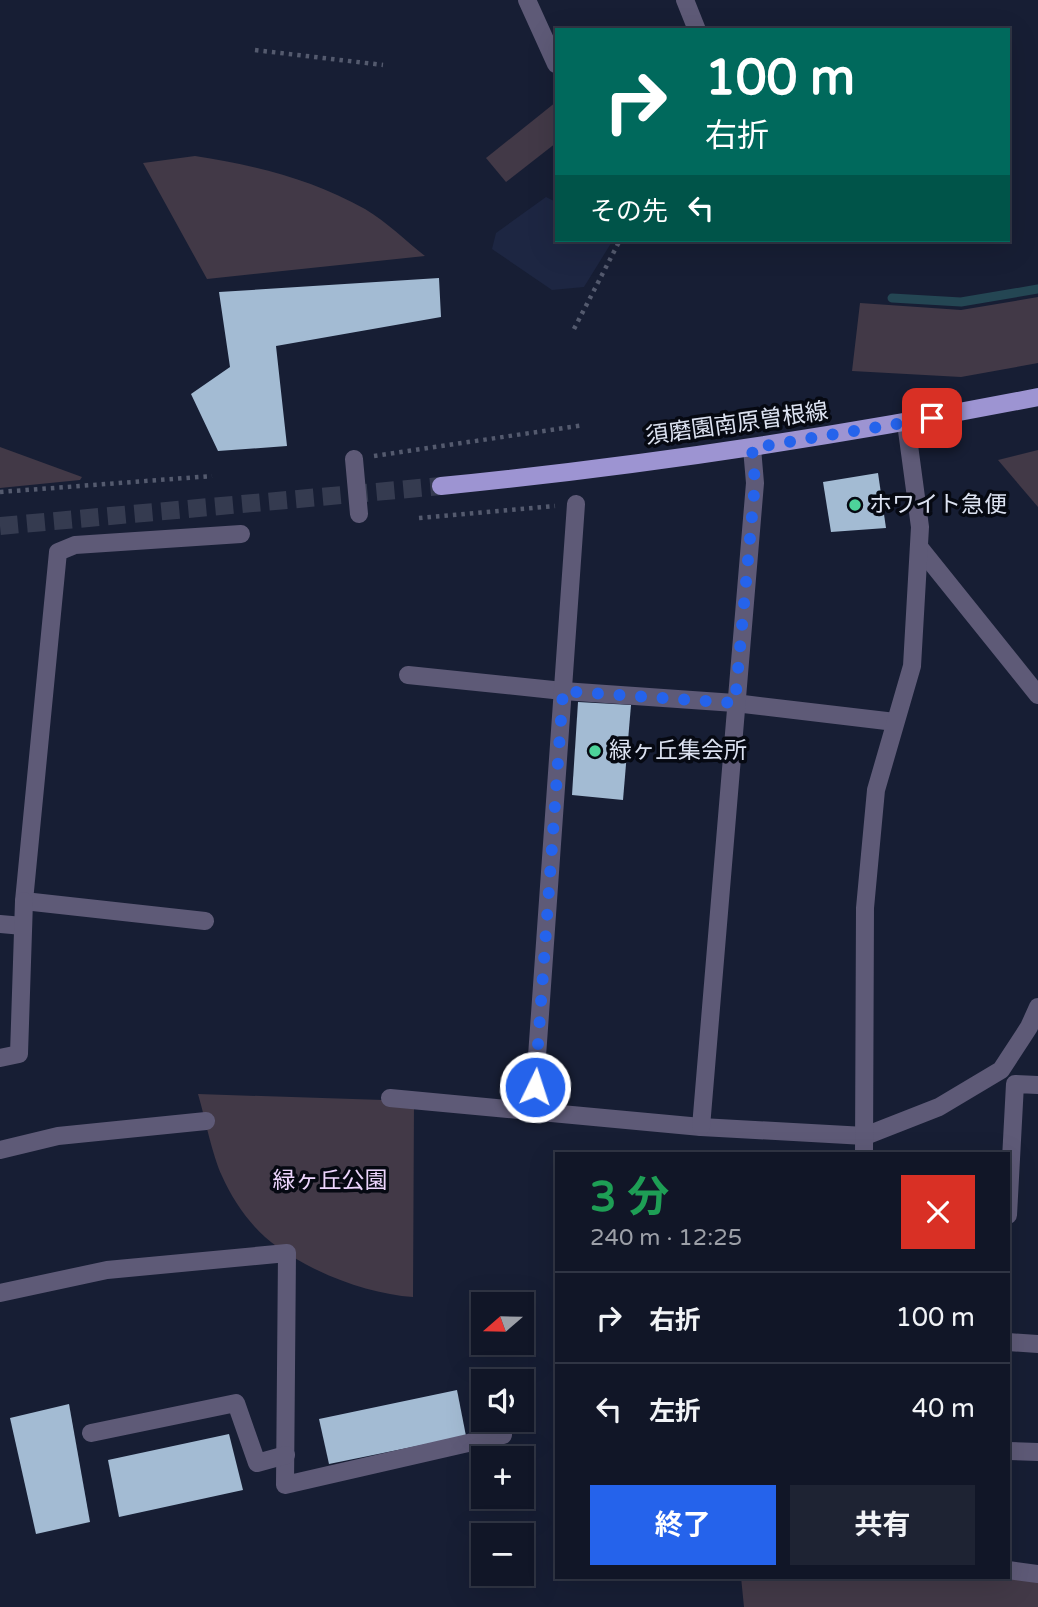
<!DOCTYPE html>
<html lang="ja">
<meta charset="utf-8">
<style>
body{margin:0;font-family:"Varela Round","Noto Sans JP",sans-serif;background:#1e2333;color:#f1f3f6;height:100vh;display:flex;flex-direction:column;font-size:26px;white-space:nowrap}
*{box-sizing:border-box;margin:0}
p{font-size:23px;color:#9c9fa7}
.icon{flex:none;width:38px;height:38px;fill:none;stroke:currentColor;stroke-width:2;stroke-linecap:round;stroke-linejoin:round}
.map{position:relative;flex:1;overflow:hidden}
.drawer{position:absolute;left:555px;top:1152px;width:455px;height:427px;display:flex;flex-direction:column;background:#111627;border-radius:0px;box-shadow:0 7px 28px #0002,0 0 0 2px #303544}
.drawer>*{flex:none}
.top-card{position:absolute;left:555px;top:28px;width:455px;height:214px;border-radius:0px;box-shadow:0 7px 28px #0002,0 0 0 2px #303544;background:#00695c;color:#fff;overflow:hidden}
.needle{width:46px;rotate:250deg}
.fabs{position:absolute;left:471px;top:1292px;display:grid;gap:14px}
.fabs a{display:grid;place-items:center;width:63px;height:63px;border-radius:0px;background:#111627;box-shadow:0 7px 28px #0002,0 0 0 2px #303544;font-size:35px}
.pin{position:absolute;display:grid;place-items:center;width:60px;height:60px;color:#fff;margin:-30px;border-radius:14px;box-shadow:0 4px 10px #0006}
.me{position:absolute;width:77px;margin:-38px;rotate:4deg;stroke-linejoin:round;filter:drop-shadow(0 0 5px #0008)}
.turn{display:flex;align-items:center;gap:24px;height:147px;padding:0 35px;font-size:32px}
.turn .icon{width:91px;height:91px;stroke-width:2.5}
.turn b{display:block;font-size:49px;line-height:60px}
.then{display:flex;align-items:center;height:66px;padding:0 35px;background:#0003;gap:14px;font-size:26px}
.round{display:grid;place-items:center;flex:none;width:74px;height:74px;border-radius:0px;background:#1e2333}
.headline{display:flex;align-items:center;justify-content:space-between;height:119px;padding:0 35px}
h1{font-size:42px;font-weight:700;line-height:52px;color:#1e9e55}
.primary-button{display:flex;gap:14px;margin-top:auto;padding:14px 35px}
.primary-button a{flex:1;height:80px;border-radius:0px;background:#2563eb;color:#fff;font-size:28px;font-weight:700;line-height:80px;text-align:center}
.primary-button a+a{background:#1e2333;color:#f1f3f6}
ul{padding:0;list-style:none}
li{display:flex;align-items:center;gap:21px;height:91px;padding:0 35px;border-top:2px solid #303544}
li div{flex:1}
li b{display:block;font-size:26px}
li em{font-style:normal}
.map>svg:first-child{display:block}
.built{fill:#1d2642}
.green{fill:#423947}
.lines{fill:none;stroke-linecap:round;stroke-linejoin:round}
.stream{stroke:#244653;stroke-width:9}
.building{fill:#a3bbd3}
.major-tunnel{stroke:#353b50;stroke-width:18;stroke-dasharray:18 9;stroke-linecap:butt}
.path{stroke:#545a6e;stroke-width:4.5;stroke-dasharray:3.5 5;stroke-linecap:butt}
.minor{stroke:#5e5a77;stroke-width:18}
.major{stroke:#9d94d2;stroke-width:18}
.route{stroke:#2563eb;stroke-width:12;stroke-dasharray:0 21.6}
.poi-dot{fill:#4dd39a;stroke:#060912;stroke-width:2.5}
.labels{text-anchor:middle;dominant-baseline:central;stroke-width:7;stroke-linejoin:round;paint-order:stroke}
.street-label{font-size:23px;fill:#dce2f1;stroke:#060912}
.poi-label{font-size:23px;fill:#dce2f1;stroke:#060912;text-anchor:start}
.park-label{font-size:23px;fill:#edd5fd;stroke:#060912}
</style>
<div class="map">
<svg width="1038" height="1607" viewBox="0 0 1038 1607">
<rect width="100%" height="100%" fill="#171e34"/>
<polygon class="built" points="546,197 556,202 556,240 613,240 584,287 552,290 492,249 496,233"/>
<g class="green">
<polygon points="556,102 556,143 506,182 486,158"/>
<path d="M195 156C254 165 312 179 365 209 387 222 406 241 425 256L207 279 143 163Z"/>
<polygon points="1038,297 1038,363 961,377 852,371 860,303 961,310"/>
<polygon points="0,447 82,477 80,480 0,488"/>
<polygon points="1038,450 1038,507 998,460"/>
<path d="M198 1094 414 1101 413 1297C365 1294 302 1269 265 1237 248 1222 231 1197 222 1176 212 1154 205 1118 198 1094Z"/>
<polygon points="1038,1574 1038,1607 744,1607 741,1577 1008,1577"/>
</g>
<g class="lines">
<polyline class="stream" points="892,298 961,302 1038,289"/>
</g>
<g class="building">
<polygon points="439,278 441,317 276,346 287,446 218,451 191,394 230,367 219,292"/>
<polygon points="878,473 886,528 831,532 823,482"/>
<polygon points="578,702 631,705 623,800 572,795"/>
<polygon points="457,1390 466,1436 329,1464 319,1419"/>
<polygon points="69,1404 90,1522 36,1534 10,1418"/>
<polygon points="229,1434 243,1490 119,1517 108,1460"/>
</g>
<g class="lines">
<polyline class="major-tunnel" points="0,526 441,486"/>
<g class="path">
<polyline points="255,50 383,65"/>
<polyline points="574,329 620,240"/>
<polyline points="374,456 584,425"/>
<polyline points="0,492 212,476"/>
<polyline points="419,518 555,506"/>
</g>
<g class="minor">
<polyline points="527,0 556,64"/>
<polyline points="685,0 697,30"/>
<polyline points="354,459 359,514"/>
<polyline points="919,547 1038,695"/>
<polyline points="408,675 563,691 735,703 895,722"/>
<polyline points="205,921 24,901 58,552 75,545 241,534"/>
<polyline points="0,924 23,926"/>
<polyline points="0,1058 19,1054 24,901"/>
<polyline points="390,1098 701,1127 865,1136 939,1107 1001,1070 1029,1027 1038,1007"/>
<polyline points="533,1113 576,504"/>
<polyline points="701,1127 755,483 752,448"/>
<polyline points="0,1150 58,1136 206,1121"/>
<polyline points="864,1153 865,908 876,790 912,666 920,527 906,423"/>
<polyline points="1008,1215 1015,1084 1038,1085"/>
<polyline points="0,1293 107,1270 287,1253 285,1485 503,1435"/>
<polyline points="1008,1342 1038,1344"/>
<polyline points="91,1433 236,1403 257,1463 286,1455"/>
<polyline points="1008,1451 1038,1452"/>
<polyline points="1008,1570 1038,1574"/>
</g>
<path class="major" d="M441 486C642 466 840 436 1038 397"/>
</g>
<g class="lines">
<polyline class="route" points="535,1087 563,691 735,703 755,483 752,448 932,418"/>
</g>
<g class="poi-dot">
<circle cx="855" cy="505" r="7"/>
<circle cx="595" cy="751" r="7"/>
</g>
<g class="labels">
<g class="street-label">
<text transform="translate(737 424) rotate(-8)">須磨園南原曽根線</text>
</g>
<g class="poi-label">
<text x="869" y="505">ホワイト急便</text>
<text x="609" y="751">緑ヶ丘集会所</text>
</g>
<g class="park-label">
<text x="330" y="1181">緑ヶ丘公園</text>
</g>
</g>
</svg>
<div class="fabs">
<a><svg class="needle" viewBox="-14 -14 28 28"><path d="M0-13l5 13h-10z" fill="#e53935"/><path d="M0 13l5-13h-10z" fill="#9c9fa7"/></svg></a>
<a><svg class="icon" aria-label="sound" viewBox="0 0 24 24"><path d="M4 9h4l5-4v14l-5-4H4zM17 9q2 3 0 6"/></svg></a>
<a>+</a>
<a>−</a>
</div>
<div class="pin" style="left:932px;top:418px;background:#d93025"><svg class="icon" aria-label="arrive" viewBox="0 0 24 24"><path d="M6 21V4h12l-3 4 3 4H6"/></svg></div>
<svg class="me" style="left:535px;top:1087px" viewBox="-20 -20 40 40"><circle r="17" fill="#2563eb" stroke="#fff" stroke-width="3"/><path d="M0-11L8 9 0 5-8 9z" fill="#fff"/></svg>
<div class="top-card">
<div class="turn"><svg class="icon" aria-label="right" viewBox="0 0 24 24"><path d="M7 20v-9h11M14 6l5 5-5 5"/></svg><div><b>100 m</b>右折</div></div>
<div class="then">その先<svg class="icon" aria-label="left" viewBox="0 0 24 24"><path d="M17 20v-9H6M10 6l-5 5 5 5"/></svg></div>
</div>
<section class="drawer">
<div class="headline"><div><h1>3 分</h1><p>240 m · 12:25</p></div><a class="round" style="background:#d93025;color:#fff"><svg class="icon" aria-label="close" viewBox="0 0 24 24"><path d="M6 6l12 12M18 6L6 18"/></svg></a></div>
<ul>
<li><svg class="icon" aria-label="right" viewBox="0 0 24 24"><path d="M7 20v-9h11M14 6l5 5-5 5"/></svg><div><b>右折</b></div><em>100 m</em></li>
<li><svg class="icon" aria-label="left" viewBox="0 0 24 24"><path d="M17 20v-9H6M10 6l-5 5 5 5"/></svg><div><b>左折</b></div><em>40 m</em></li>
</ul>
<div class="primary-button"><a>終了</a><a>共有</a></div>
</section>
</div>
